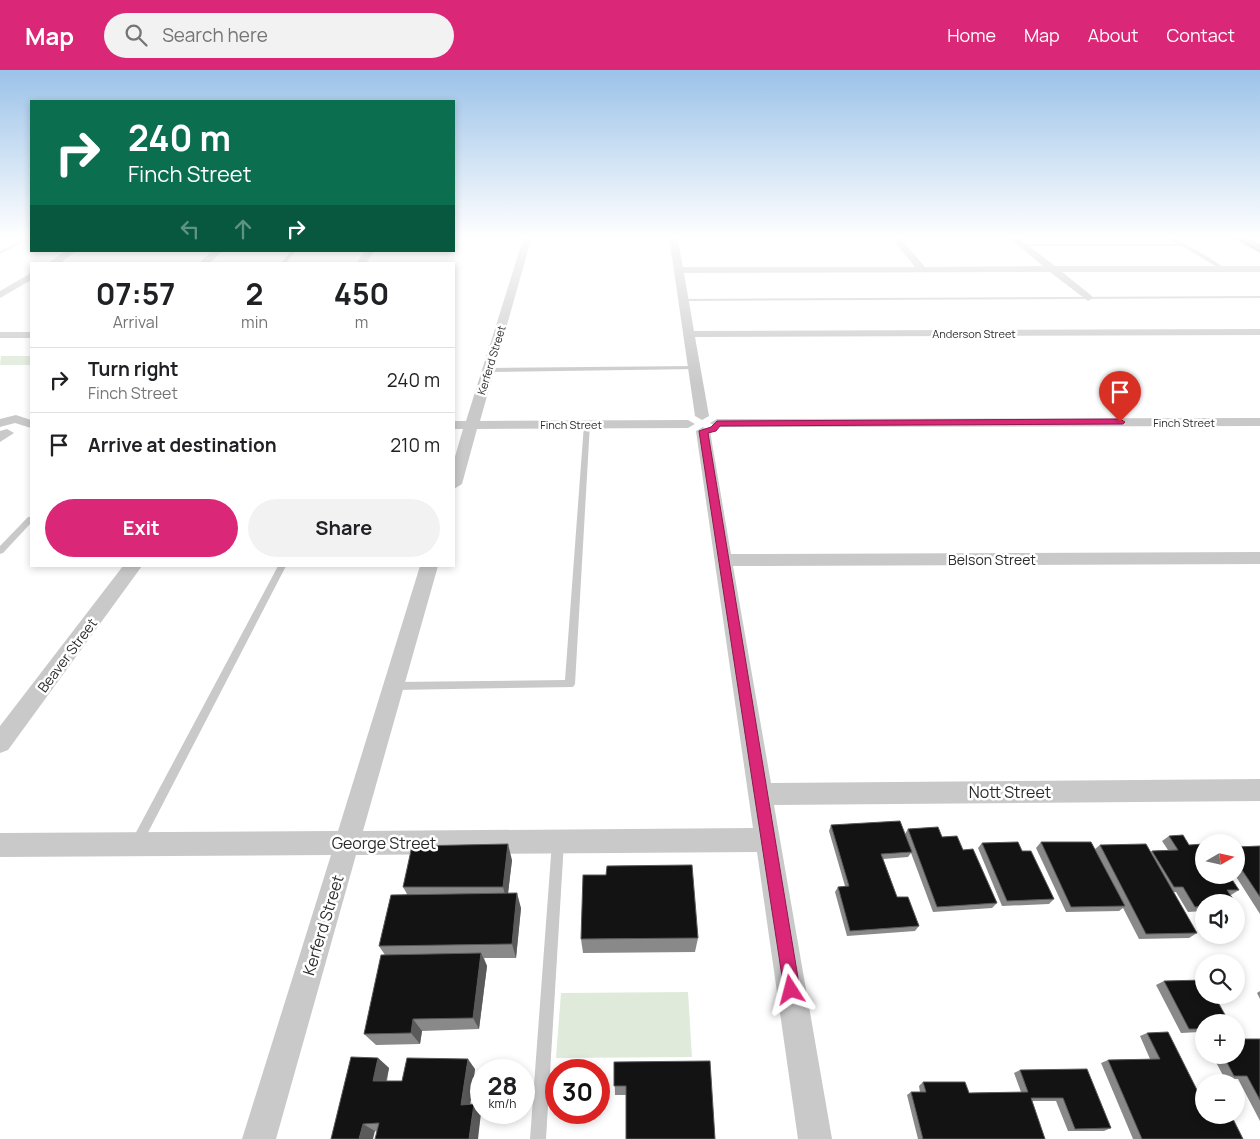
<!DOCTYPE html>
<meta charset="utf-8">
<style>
body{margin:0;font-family:Manrope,sans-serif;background:#f2f2f2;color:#202124;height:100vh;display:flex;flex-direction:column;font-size:19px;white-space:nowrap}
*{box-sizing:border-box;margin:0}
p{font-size:16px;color:#757577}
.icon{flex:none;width:28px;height:28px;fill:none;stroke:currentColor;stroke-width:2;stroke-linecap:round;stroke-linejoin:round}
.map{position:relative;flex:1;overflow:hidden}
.details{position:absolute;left:30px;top:192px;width:425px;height:305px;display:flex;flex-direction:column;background:#fff;border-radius:0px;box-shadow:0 2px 8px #0003}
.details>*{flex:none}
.guide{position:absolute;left:30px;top:30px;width:425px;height:152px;border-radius:0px;box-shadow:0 2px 8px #0003;background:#0b6e4f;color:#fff;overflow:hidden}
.needle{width:32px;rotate:81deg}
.controls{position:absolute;left:1195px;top:764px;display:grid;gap:10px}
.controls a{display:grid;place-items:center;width:50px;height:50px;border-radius:50%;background:#fff;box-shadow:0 2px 8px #0003;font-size:25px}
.speed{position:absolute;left:470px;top:989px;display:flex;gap:10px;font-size:25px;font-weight:700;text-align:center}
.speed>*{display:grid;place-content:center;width:65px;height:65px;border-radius:50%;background:#fff;box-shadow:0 2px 8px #0003;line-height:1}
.speed small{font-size:12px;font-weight:400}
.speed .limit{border:8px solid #d22;background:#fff;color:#111}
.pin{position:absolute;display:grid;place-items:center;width:42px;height:42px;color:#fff;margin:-51px -21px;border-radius:50% 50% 50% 0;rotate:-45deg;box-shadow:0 0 5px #0007}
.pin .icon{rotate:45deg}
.me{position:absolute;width:55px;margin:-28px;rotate:351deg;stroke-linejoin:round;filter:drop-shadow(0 0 4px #0008)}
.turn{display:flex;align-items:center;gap:18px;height:105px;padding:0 15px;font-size:22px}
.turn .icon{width:65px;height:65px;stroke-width:2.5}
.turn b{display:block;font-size:35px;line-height:42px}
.lanes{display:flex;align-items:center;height:48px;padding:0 15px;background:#0003;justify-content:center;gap:25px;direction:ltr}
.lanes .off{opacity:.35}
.eta{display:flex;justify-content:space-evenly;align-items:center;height:85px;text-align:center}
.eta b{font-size:30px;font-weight:700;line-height:35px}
.primary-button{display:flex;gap:10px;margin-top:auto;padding:10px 15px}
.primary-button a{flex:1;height:58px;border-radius:30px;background:#db2777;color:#fff;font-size:20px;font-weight:700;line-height:58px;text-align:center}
.primary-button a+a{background:#f2f2f2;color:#202124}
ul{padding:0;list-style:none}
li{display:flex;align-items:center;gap:15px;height:65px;padding:0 15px;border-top:1px solid #e0e0e0}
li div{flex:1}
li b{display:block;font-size:19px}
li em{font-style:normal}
header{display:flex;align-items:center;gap:30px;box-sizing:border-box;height:70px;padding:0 25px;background:#db2777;color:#fff}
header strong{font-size:24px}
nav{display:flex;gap:28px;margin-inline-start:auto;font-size:18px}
.search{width:350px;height:45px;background:#f2f2f2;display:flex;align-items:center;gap:12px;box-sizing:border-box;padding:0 18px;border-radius:28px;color:#757577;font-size:19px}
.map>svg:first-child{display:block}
.green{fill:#e0eada}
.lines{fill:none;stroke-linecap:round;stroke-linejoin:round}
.lane{fill:#c9c9c9;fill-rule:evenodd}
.street{fill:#c9c9c9;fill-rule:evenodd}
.secondary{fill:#b6b6b6;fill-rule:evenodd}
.tram{stroke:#818181;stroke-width:1}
.wall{fill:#898989}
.shaded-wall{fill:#5a5a5a}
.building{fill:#131313;stroke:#5a5a5a}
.route{fill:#db2777;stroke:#8e194d}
.labels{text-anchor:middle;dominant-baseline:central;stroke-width:5;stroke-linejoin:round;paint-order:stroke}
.far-street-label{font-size:11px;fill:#2c2c2c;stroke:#fff}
.street-label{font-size:14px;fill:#2c2c2c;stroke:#fff}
.near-street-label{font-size:16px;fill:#2c2c2c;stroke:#fff}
</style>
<header>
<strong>Map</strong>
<div class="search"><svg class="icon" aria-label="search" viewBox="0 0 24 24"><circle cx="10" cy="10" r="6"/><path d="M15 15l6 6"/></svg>Search here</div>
<nav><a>Home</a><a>Map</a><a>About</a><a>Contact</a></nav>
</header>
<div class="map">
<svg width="1260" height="1069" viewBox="0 0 1260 1069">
<rect width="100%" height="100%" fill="#fff"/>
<g class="green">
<polygon points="1,286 31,286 31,295 0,295"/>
<polygon points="688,922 692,987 556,988 561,923"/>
</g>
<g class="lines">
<g class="lane">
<polygon points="31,166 31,168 0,184 0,181"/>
<path d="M1165 166C1173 165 1217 192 1226 199L1222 200 1182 176H1023L1021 175 1023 174H1177Z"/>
<polygon points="291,181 296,181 285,194 280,194"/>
<polygon points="1260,226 1260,228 683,231 681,230 683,229"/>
<polygon points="694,296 696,297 696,299 488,302 485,300 488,298"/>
<polygon points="587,352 590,354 575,614 573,617 394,620 391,619 389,616 391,613 394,612 565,610 584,354"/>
<polygon points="28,447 31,447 31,453 3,483 0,484 0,476"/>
<polygon points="278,496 286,496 141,776 137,778 133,776 131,772 133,768"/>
<polygon points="558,766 562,768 564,772 546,1069 530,1069 552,772 554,768"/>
</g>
<g class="street">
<polygon points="524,166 532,166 480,351 688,350 695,354 688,358 477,359 462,414 454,419 454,390 463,359 454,359 454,351 466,351"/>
<polygon points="669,166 677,166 683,197 915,197 890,166 898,166 925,197 1043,196 1007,166 1016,166 1055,196 1260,196 1260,202 1062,202 1092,226 1093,228 1088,231 1050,202 684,203 694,261 1260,259 1260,265 695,267 709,346 702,350 695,346"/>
<polygon points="65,181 76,181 59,194 47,194"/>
<polygon points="212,181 222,181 209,194 198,194"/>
<polygon points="365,181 374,181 366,194 356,194"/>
<polygon points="31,203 31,210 0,228 0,221"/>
<rect x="0" y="262" width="31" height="6"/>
<polygon points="16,345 31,350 31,358 15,353 0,357 0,349"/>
<polygon points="1260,348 1260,356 717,357 710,353 717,349"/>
<polygon points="703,357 710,361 731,484 1260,482 1260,494 733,496 771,713 1260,709 1260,731 774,735 832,1069 798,1069 757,782 356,785 276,1069 242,1069 331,785 0,787 0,763 338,761 420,496 438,496 363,761 753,758 696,361"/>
<polygon points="7,359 14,363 0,372 0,361"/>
<polygon points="123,496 142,496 8,680 0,683 0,656"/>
</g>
<polygon class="secondary" points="1228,166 1243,166 1260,174 1260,183"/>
<polyline class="tram" points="1232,166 1260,181"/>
</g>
<g class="wall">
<polygon points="831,755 905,764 908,759 942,767 963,780 997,833 992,838 933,842 911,783 908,787 883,789 897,827 919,856 915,861 847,866 835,822 838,817 845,816 829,761"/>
<polygon points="1169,766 1189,775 1239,820 1231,825 1204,832 1204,841 1188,842 1176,822 1173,822 1197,863 1189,868 1139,869 1123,838 1119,841 1066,842 1036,778 1041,772 1095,779 1100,775 1150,782 1152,781 1168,780 1162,771"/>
<polygon points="982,773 1022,781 1054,829 1049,834 1002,836 978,778"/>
<polygon points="1260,776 1260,844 1235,805 1236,805 1236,777"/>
<polygon points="512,790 508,823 521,838 516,888 484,888 487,896 479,959 422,961 420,974 376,975 364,964 385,885 379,876 407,824 403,817"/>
<polygon points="698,868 695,882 583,883 581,869"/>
<polygon points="1164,911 1204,952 1204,969 1200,962 1181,963 1156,915"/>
<polygon points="1260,921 1260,929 1257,923"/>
<polygon points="1147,963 1204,1045 1243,1069 1133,1069 1101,993 1108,990 1150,989 1140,966"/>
<polygon points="1238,969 1260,969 1260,1051 1238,1009 1225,1009 1212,985 1236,985"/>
<polygon points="378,988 389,998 387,1011 402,1011 475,999 470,1034 474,1034 481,1043 331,1069"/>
<polygon points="614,992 715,1069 626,1025 615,1025"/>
<polygon points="1020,1000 1111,1058 1104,1061 1068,1061 1056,1031 1032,1031 1045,1069 918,1069 907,1025 911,1022 920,1022 919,1016 923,1012 969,1023 1021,1022 1014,1003"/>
</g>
<g class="shaded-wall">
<polygon points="508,774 512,790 507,832 503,817"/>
<polygon points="517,823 521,838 516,888 512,874"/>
<polygon points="481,883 487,896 479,959 473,948"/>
<polygon points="413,949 422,961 420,974 411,963"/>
<polygon points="378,988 389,998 384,1020 373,1011"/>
<polygon points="468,989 475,999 469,1043 461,1035"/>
<polygon points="474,1034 481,1043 478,1069 469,1069"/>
<polygon points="363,1054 375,1061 373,1069 359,1069"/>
</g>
<g class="building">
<polygon points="900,751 912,782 881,784 897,827 908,827 919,856 850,861 838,817 849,816 831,755"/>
<polygon points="938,757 942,767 957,766 963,780 973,779 997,833 937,837 908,759"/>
<polygon points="1183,765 1189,775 1204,774 1204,805 1229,805 1239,820 1227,820 1235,832 1204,832 1204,836 1195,837 1183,817 1174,817 1152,781 1178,780 1169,766"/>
<polygon points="1018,772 1022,781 1031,781 1054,829 1007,831 982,773"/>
<polygon points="1041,772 1091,772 1125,836 1071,837"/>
<polygon points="508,774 503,817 403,817 412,776"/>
<polygon points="1146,774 1197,863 1146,864 1100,775"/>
<polygon points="1260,776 1260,827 1236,791 1236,777"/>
<polygon points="692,795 698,868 581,869 583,805 606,805 607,796"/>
<polygon points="517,823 512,874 379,876 391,825"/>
<polygon points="481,883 473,948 413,949 411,963 364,964 381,885"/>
<polygon points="1204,910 1204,925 1214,925 1229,952 1204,952 1204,959 1189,959 1164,911"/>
<polygon points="1168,962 1204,1034 1204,1045 1231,1045 1243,1069 1142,1069 1108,990 1160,989 1147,963"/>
<polygon points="1236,965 1238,969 1260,969 1260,1030 1247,1006 1234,1006 1223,985 1236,985"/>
<polygon points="351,987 378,988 373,1011 402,1011 407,988 468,989 461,1035 474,1034 469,1069 375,1069 379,1053 363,1054 359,1069 331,1069"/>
<polygon points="710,991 715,1069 626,1069 626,1016 614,1016 614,992"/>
<polygon points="1087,999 1111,1058 1075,1059 1063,1028 1031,1028 1045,1069 923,1069 911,1022 926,1022 923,1012 965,1012 969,1023 1028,1022 1020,1000"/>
</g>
<linearGradient id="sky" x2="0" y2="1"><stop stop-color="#9bc2e8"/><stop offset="0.53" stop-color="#fff"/><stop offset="1" stop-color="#fff" stop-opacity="0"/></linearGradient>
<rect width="1260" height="315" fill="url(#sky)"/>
<polygon class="route" points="1120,349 1125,352 1123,354 720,356 716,361 708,363 800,920 798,926 791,928 785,926 699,361 711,357 717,351"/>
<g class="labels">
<g class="far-street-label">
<text x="974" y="263">Anderson Street</text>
<text transform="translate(491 290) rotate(-73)">Kerferd Street</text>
<text x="1184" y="352">Finch Street</text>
<text x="571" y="354">Finch Street</text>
</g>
<g class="street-label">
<text x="992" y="489">Belson Street</text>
<text transform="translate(67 585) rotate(-53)">Beaver Street</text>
</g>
<g class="near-street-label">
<text x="1010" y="722">Nott Street</text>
<text x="384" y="773">George Street</text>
<text transform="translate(323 855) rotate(-73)">Kerferd Street</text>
</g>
</g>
</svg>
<div class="controls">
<a><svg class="needle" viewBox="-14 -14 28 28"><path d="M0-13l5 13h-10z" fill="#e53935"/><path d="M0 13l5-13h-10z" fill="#757577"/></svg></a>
<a><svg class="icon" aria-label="sound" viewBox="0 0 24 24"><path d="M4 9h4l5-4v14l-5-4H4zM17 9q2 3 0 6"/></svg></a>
<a><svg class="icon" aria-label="search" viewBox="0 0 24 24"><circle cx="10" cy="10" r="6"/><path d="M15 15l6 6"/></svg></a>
<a>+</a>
<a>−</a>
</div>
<div class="speed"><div>28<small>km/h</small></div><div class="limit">30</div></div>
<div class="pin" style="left:1120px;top:352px;background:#d93025"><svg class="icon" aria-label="arrive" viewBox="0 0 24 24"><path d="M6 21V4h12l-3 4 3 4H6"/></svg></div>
<svg class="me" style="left:791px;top:920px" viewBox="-20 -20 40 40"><path d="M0-17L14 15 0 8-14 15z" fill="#db2777" stroke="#fff" stroke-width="4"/></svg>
<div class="guide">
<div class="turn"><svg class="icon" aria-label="right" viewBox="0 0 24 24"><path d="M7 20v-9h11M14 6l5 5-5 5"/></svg><div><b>240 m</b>Finch Street</div></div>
<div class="lanes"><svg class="icon off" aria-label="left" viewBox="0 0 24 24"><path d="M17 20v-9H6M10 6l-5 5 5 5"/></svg><svg class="icon off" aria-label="ahead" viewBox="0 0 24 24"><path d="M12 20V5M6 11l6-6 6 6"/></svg><svg class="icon" aria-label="right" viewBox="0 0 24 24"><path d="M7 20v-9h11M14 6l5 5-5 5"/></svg></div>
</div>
<section class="details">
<div class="eta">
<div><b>07:57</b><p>Arrival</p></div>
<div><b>2</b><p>min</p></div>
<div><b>450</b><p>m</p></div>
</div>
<ul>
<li><svg class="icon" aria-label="right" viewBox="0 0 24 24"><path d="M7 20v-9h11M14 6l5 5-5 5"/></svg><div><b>Turn right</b><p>Finch Street</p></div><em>240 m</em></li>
<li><svg class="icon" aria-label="arrive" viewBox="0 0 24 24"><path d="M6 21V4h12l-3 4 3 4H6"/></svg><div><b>Arrive at destination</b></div><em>210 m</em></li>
</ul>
<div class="primary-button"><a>Exit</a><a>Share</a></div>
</section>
</div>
